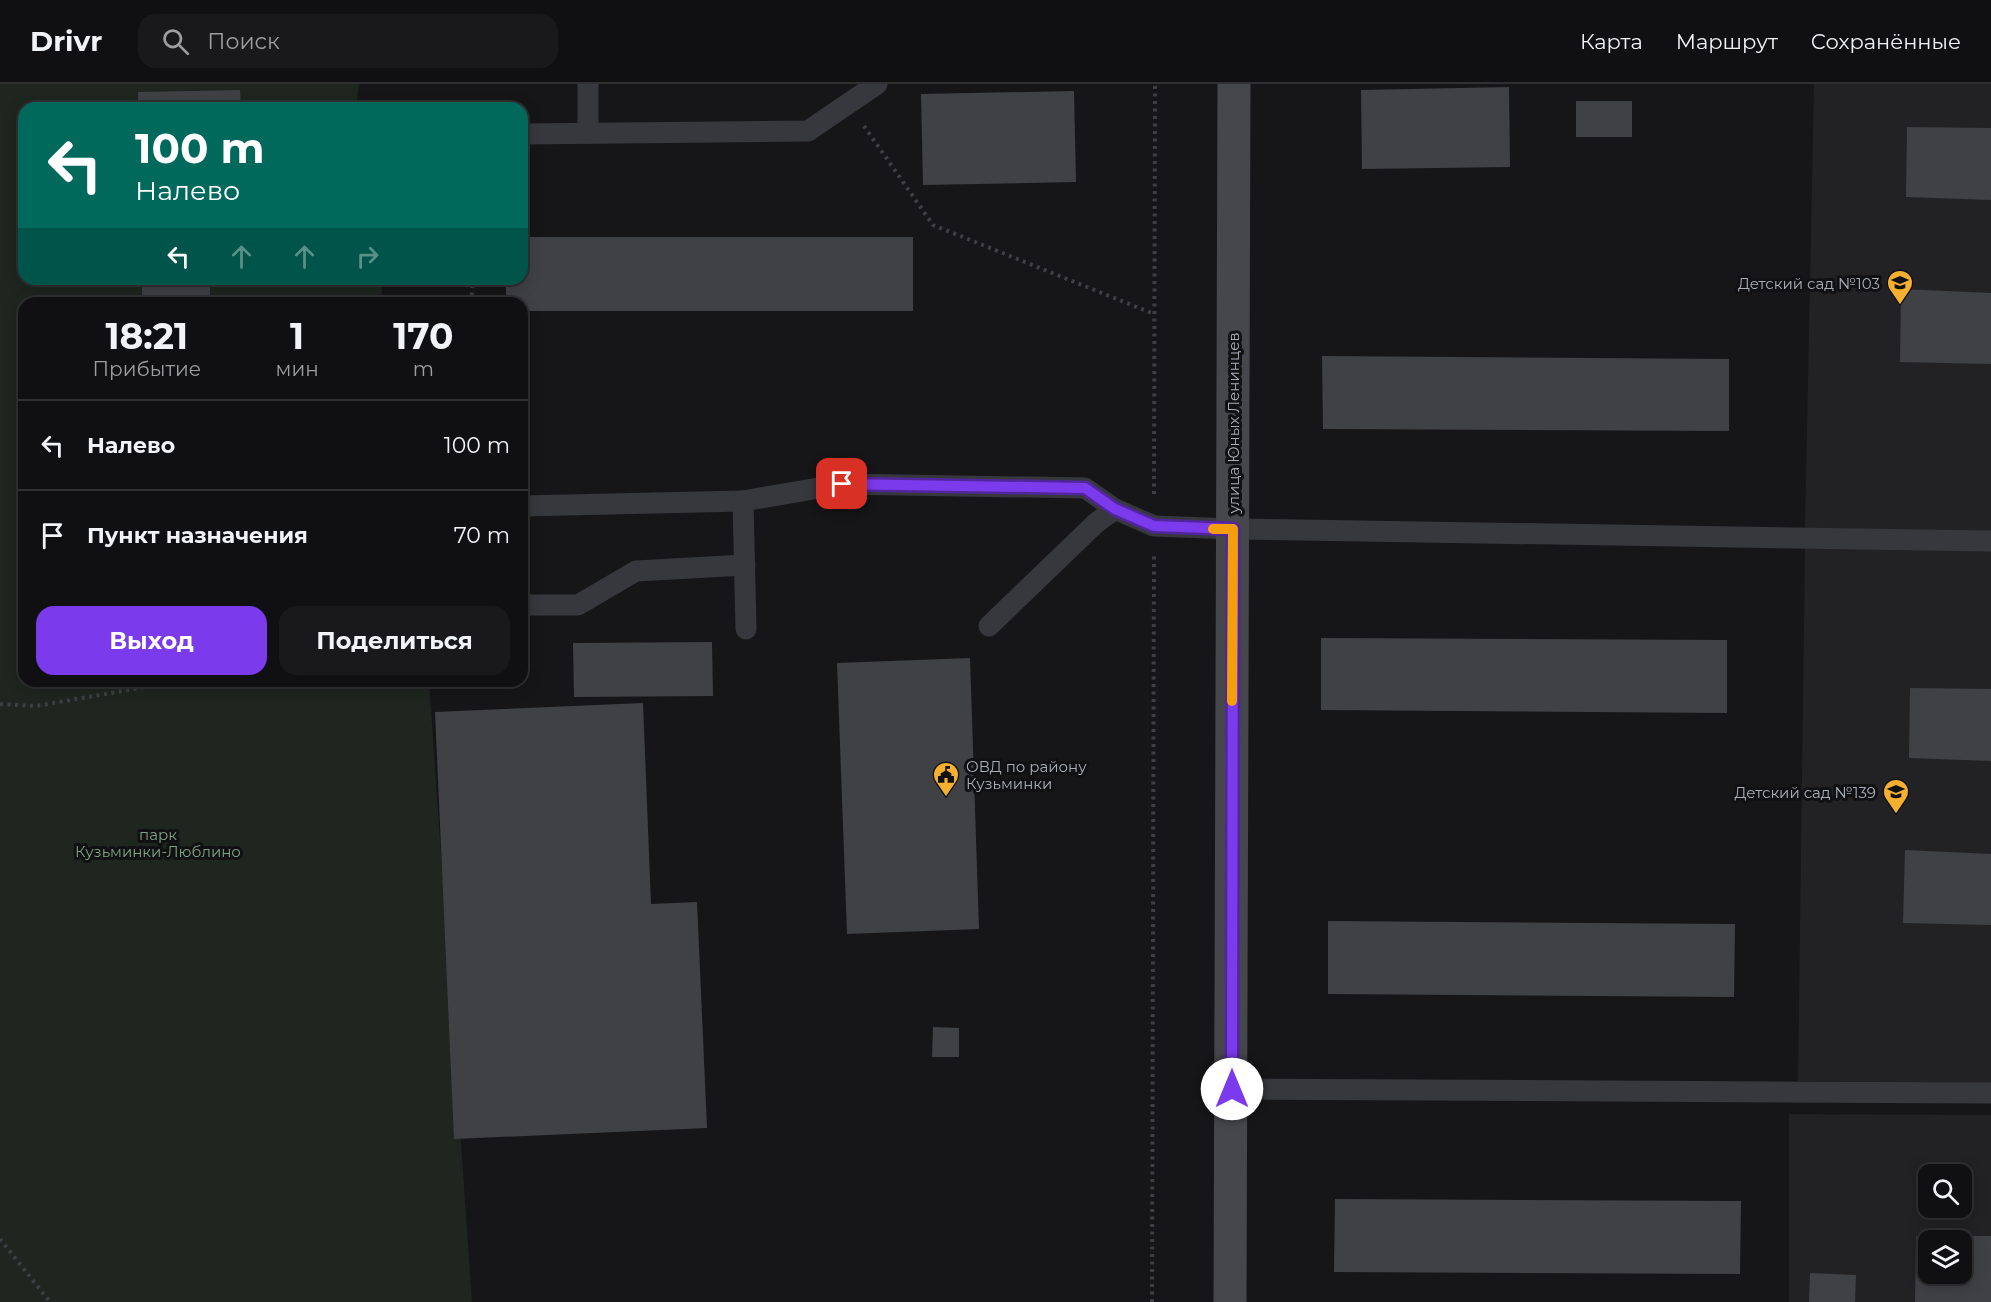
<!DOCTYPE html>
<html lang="ru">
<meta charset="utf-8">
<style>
body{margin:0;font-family:Montserrat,sans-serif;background:#19191b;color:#f1f3f6;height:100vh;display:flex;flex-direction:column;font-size:22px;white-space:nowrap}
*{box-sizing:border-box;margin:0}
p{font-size:20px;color:#9c9d9f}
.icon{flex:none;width:33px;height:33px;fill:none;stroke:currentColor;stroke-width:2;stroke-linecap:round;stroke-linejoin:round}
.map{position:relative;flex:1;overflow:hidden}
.drawer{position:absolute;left:18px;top:213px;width:510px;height:390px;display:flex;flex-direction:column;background:#101012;border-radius:18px;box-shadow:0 3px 15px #0003,0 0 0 2px #303032}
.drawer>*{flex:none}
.hud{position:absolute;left:18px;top:18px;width:510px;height:183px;border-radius:18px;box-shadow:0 3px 15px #0003,0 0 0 2px #303032;background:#00695c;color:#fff;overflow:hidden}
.buttons{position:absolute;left:1918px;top:1080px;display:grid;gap:12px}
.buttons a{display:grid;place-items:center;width:54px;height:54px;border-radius:12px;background:#101012;box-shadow:0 3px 15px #0003,0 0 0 2px #303032;font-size:30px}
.pin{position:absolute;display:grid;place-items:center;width:51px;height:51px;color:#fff;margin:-26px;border-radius:12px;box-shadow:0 3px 9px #0006}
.me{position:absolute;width:66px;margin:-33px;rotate:0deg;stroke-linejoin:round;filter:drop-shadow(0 0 4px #0008)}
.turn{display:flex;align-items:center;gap:21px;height:126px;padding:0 18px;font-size:27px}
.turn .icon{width:78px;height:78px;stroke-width:2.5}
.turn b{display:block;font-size:42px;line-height:51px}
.lanes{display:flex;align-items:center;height:57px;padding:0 18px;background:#0003;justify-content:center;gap:30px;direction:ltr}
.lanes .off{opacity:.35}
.eta{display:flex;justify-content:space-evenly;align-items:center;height:102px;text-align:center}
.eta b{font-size:36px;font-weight:700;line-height:42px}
.action{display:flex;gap:12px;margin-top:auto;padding:12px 18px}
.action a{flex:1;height:69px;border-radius:18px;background:#7c3aed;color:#fff;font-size:24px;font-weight:700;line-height:69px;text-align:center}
.action a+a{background:#19191b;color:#f1f3f6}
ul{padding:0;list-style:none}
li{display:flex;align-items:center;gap:18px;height:90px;padding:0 18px;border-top:2px solid #303032}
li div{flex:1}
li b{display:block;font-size:22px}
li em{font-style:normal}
header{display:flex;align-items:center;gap:36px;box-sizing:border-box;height:84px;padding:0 30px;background:#101012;border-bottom:2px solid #303032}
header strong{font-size:28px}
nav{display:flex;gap:33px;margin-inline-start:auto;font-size:21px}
.search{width:420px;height:54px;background:#19191b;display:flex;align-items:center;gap:15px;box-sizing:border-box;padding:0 21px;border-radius:18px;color:#9c9d9f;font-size:22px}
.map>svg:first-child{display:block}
.built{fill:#222225;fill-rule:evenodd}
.green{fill:#1e261f}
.building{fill:#404145;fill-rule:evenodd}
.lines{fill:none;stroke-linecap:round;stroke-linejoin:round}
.path{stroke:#3d3f44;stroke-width:4;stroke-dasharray:3 4.5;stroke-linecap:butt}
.lane{stroke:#37383d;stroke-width:21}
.secondary{stroke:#45474d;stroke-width:33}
.route-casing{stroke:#51269a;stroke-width:15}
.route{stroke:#7c3aed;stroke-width:10}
.slow{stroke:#f59e0b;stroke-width:10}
.labels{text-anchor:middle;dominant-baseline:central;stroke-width:6;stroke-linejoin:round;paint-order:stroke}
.poi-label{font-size:15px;fill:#a8adb8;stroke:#111113;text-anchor:end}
.street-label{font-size:15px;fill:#a8adb8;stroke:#111113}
.park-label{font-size:15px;fill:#7ea380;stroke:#111113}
</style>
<header>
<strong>Drivr</strong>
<div class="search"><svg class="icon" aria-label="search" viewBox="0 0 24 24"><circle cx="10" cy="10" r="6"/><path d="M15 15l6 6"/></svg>Поиск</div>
<nav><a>Карта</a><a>Маршрут</a><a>Сохранённые</a></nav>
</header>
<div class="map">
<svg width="1991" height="1218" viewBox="0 0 1991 1218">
<rect width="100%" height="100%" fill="#161618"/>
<g class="built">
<polygon points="1814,0 1991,0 1991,447 1805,444"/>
<polygon points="1805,463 1991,465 1991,999 1798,997"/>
<path d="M1789 1030 1991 1031V1218H1789ZM1929 1090H1962V1124H1929ZM1929 1156H1962V1190H1929Z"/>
</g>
<polygon class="green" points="0,0 359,0 356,24 24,24 24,195 382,195 382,219 24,219 24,597 429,597 472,1218 0,1218"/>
<g class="building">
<polygon points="1509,3 1510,83 1362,85 1361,6"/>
<polygon points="240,6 241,24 138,24 138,8"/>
<polygon points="1074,7 1076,98 923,101 921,10"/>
<rect x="1576" y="17" width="56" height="36"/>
<polygon points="1907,43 1991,44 1991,116 1906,113"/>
<polygon points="522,153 913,153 913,227 522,227 522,219 506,219 506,195 522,195"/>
<rect x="142" y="195" width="68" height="24"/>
<polygon points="1901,205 1991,209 1991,280 1900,278"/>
<polygon points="1322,272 1729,275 1729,347 1323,345"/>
<polygon points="1321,554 1727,556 1727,629 1321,626"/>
<polygon points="712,558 713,612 574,613 573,559"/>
<polygon points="970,574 979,845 847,850 837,579"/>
<polygon points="1910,604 1991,605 1991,677 1909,674"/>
<polygon points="643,619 651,820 697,818 707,1044 454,1055 435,628"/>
<polygon points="1905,766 1991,770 1991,841 1903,839"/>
<polygon points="1328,837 1735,840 1734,913 1328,910"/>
<polygon points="933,943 959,944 959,973 932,973"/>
<polygon points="1335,1115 1741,1117 1740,1190 1334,1188"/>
<path d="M1916 1152H1991V1218H1915ZM1929 1156H1962V1190H1929Z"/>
<polygon points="1810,1189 1856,1191 1855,1218 1809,1218"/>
</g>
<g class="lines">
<g class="path">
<polyline points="864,42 933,141 1154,230"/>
<polyline points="471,219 473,195"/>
<polyline points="1154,410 1155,0"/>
<polyline points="0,620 36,622 180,597"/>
<polyline points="0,1155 50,1218"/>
<polyline points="1152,1218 1154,472"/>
</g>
<g class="lane">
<polyline points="588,0 588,49"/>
<polyline points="522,50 808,47 877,0"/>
<polyline points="522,422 743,417"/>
<polyline points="522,521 578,521 636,487 745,481"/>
<polyline points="989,542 1096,439 1115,425"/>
<polyline points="746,545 743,417 842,400 1085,404 1115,425 1154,442 1233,445 1991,457"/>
<polyline points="1232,1005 1991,1009"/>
</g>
<polyline class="secondary" points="1230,1218 1234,0"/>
</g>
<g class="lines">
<defs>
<polyline id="route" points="842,400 1085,404 1115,425 1154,442 1233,445 1232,1005"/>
</defs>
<use href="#route" class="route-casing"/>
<use href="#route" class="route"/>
<polyline class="slow" points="1213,445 1233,445 1232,617"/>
</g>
<defs>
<symbol id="school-pin" viewBox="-11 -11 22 30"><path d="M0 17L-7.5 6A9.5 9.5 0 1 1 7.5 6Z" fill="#f5b031" stroke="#111113"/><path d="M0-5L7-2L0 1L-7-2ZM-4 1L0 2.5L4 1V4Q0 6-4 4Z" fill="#111"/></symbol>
<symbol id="civic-pin" viewBox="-11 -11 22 30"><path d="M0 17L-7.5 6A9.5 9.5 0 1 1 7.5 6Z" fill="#f5b031" stroke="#111113"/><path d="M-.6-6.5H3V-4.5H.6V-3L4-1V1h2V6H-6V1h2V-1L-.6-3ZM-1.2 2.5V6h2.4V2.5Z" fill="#111"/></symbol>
</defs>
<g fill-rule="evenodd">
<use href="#school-pin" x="1885" y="184" width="30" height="40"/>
<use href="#civic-pin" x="931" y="676" width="30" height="40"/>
<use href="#school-pin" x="1881" y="693" width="30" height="40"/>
</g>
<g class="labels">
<g class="poi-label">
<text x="1880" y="199">Детский сад №103</text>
<text x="966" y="682" text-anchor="start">ОВД по району<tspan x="966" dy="17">Кузьминки</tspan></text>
<text x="1876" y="708">Детский сад №139</text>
</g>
<g class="street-label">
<text transform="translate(1233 339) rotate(-90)">улица Юных Ленинцев</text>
</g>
<g class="park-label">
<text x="158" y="750">парк<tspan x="158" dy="17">Кузьминки-Люблино</tspan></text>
</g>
</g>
</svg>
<div class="buttons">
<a><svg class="icon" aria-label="search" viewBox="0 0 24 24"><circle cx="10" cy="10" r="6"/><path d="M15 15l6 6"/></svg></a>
<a><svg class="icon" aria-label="layers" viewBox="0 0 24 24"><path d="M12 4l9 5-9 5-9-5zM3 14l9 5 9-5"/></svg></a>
</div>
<div class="pin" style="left:842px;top:400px;background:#d93025"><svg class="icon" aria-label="arrive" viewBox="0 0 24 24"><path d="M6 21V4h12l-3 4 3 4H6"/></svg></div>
<svg class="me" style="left:1232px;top:1005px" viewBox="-20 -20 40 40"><circle r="19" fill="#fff"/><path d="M0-13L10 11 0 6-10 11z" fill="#7c3aed"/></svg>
<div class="hud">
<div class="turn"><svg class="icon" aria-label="left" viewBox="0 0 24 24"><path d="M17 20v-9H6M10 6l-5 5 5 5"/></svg><div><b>100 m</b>Налево</div></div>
<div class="lanes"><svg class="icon" aria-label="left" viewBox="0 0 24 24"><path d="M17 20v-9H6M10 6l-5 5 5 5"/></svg><svg class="icon off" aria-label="ahead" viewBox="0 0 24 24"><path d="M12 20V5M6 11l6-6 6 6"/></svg><svg class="icon off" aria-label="ahead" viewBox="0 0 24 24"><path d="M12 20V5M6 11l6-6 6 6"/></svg><svg class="icon off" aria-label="right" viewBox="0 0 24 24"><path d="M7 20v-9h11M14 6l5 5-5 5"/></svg></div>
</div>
<section class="drawer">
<div class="eta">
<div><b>18:21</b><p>Прибытие</p></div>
<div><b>1</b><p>мин</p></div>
<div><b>170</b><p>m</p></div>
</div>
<ul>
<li><svg class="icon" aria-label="left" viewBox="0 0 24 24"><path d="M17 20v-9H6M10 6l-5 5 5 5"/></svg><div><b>Налево</b></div><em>100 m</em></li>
<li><svg class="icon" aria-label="arrive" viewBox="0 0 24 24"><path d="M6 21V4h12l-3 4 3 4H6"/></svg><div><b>Пункт назначения</b></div><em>70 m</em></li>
</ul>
<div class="action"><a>Выход</a><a>Поделиться</a></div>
</section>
</div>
